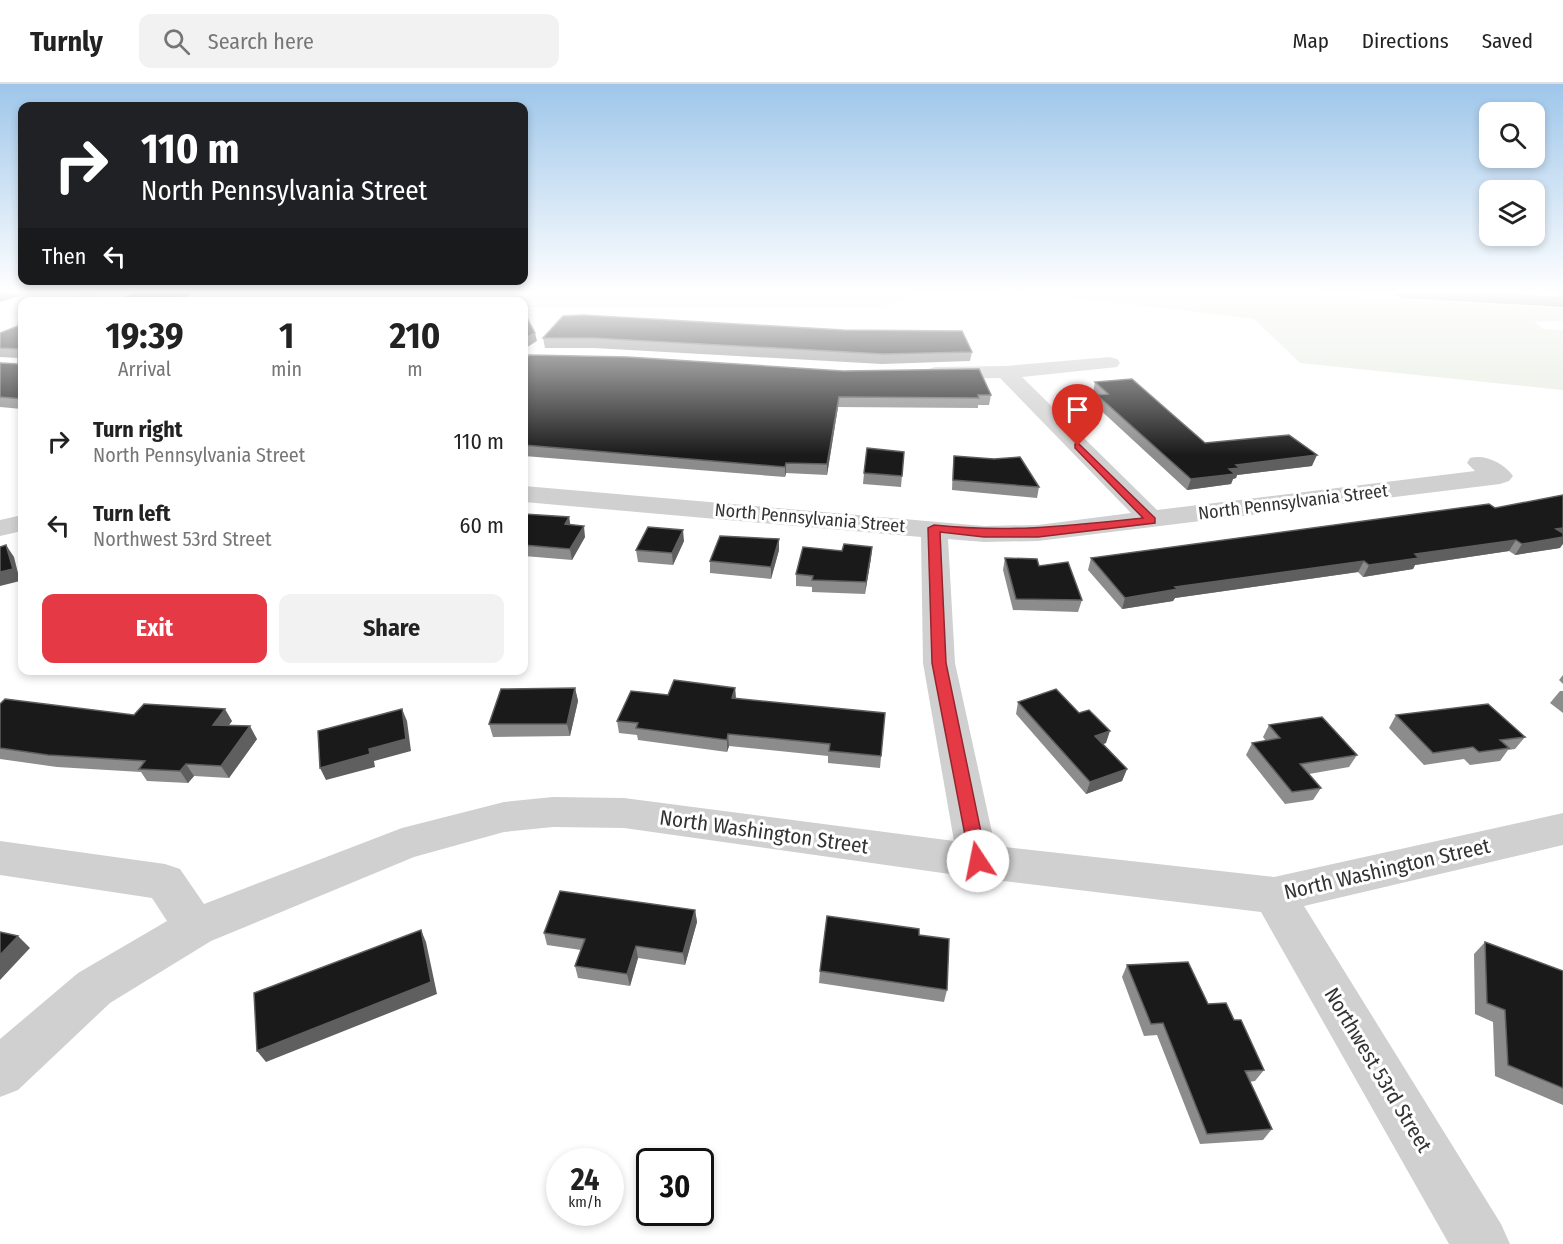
<!DOCTYPE html>
<style>
body{margin:0;font-family:"Fira Sans Condensed",sans-serif;background:#f2f2f2;color:#222;height:100vh;display:flex;flex-direction:column;font-size:22px;white-space:nowrap}
*{box-sizing:border-box;margin:0}
p{font-size:20px;color:#767676}
.icon{flex:none;width:33px;height:33px;fill:none;stroke:currentColor;stroke-width:2;stroke-linecap:round;stroke-linejoin:round}
.map{position:relative;flex:1;overflow:hidden}
.details{position:absolute;left:18px;top:213px;width:510px;height:378px;display:flex;flex-direction:column;background:#fff;border-radius:12px;box-shadow:0 3px 9px #0003}
.details>*{flex:none}
.guide{position:absolute;left:18px;top:18px;width:510px;height:183px;border-radius:12px;box-shadow:0 3px 9px #0003;background:#202124;color:#fff;overflow:hidden}
.buttons{position:absolute;left:1479px;top:18px;display:grid;gap:12px}
.buttons a{display:grid;place-items:center;width:66px;height:66px;border-radius:12px;background:#fff;box-shadow:0 3px 9px #0003;font-size:30px}
.speed{position:absolute;left:546px;top:1064px;display:flex;gap:12px;font-size:30px;font-weight:700;text-align:center}
.speed>*{display:grid;place-content:center;width:78px;height:78px;border-radius:50%;background:#fff;box-shadow:0 3px 9px #0003;line-height:1}
.speed small{font-size:15px;font-weight:400}
.speed .limit{border:3px solid #111;border-radius:9px;background:#fff;color:#111}
.pin{position:absolute;display:grid;place-items:center;width:51px;height:51px;color:#fff;margin:-62px -26px;border-radius:50% 50% 50% 0;rotate:-45deg;box-shadow:0 0 6px #0007}
.pin .icon{rotate:45deg}
.me{position:absolute;width:66px;margin:-33px;rotate:349deg;stroke-linejoin:round;filter:drop-shadow(0 0 4px #0008)}
.turn{display:flex;align-items:center;gap:21px;height:126px;padding:0 24px;font-size:27px}
.turn .icon{width:78px;height:78px;stroke-width:2.5}
.turn b{display:block;font-size:42px;line-height:51px}
.then{display:flex;align-items:center;height:57px;padding:0 24px;background:#0003;gap:12px;font-size:22px}
.eta{display:flex;justify-content:space-evenly;align-items:center;height:102px;text-align:center}
.eta b{font-size:36px;font-weight:700;line-height:42px}
.action{display:flex;gap:12px;margin-top:auto;padding:12px 24px}
.action a{flex:1;height:69px;border-radius:12px;background:#e63946;color:#fff;font-size:24px;font-weight:700;line-height:69px;text-align:center}
.action a+a{background:#f2f2f2;color:#222}
ul{padding:0;list-style:none}
li{display:flex;align-items:center;gap:18px;height:84px;padding:0 24px}
li div{flex:1}
li b{display:block;font-size:22px}
li em{font-style:normal}
header{display:flex;align-items:center;gap:36px;box-sizing:border-box;height:84px;padding:0 30px;background:#fff;border-bottom:2px solid #e0e0e0}
header strong{font-size:28px}
nav{display:flex;gap:33px;margin-inline-start:auto;font-size:21px}
.search{width:420px;height:54px;background:#f2f2f2;display:flex;align-items:center;gap:15px;box-sizing:border-box;padding:0 21px;border-radius:12px;color:#767676;font-size:22px}
.map>svg:first-child{display:block}
.green{fill:#e6ecdf}
.lines{fill:none;stroke-linecap:round;stroke-linejoin:round}
.minor{fill:#d0d0d0;fill-rule:evenodd}
.motorway{fill:#9a9a9a;fill-rule:evenodd}
.wall{fill:#8c8c8c}
.shaded-wall{fill:#5f5f5f}
.building{fill:#1a1a1a;stroke:#5f5f5f;stroke-width:1.5}
.route{fill:#e63946;stroke:#96252e;stroke-width:1.5}
.labels{text-anchor:middle;dominant-baseline:central;stroke-width:6;stroke-linejoin:round;paint-order:stroke}
.street-label{font-size:18px;fill:#333;stroke:#fff}
.near-street-label{font-size:21px;fill:#333;stroke:#fff}
</style>
<header>
<strong>Turnly</strong>
<div class="search"><svg class="icon" aria-label="search" viewBox="0 0 24 24"><circle cx="10" cy="10" r="6"/><path d="M15 15l6 6"/></svg>Search here</div>
<nav><a>Map</a><a>Directions</a><a>Saved</a></nav>
</header>
<div class="map">
<svg width="1563" height="1160" viewBox="0 0 1563 1160">
<rect width="100%" height="100%" fill="#fff"/>
<polygon class="green" points="506,209 1289,209 1563,224 1563,237 1534,238 1543,245 1563,246 1563,306 1300,279 1254,235 1060,212 916,209 882,223 528,223 524,218"/>
<g class="lines">
<g class="minor">
<polygon points="80,209 99,209 100,210 90,218 66,218"/>
<path d="M1110 273 1117 275 1120 279 1117 283 1022 293 1157 426 1475 387 1467 379 1470 374C1485 370 1504 379 1513 392L1509 397 1500 400 1038 457 984 458 948 455 955 579 995 762 1274 793 1563 729V761L1304 822 1501 1140 1510 1160H1449L1261 828 978 794 624 744 553 743 504 748 414 773 211 857 110 919 18 1006 0 1013V955L78 889 167 837 152 814 0 791V757L165 780 180 785 204 820 402 744 504 718 553 713 624 714 954 757 923 579 921 453 524 418V402L984 442 1038 441 1131 429 1000 294 935 295 928 293 925 289 928 285 935 283 1005 282Z"/>
<polygon points="22,431 22,447 0,452 0,436"/>
</g>
<polygon class="motorway" points="1392,209 1492,209 1563,213 1563,223 1401,214"/>
</g>
<g class="wall">
<polygon points="563,232 972,268 970,277 882,280 594,264 545,264 543,254"/>
<polygon points="22,235 22,325 0,323 0,279 18,280 18,274 0,273 0,249 18,242"/>
<polygon points="524,277 991,311 989,321 978,321 978,324 838,323 827,391 786,389 785,393 524,372"/>
<polygon points="1095,298 1205,359 1312,382 1237,391 1236,394 1233,395 1231,400 1187,406 1095,321 1097,312 1093,308"/>
<polygon points="904,368 901,403 863,400 864,389"/>
<polygon points="954,372 1039,403 1037,414 952,406 953,382"/>
<polygon points="1489,420 1560,464 1515,471 1509,467 1415,481 1413,485 1363,493 1358,488 1175,514 1173,517 1122,525 1088,486 1091,474"/>
<polygon points="524,430 569,433 570,440 585,453 572,476 524,472"/>
<polygon points="779,455 779,466 771,495 710,489 710,477"/>
<polygon points="684,457 673,481 638,478 636,466"/>
<polygon points="872,463 871,474 865,510 812,508 812,503 796,502 796,490 842,467"/>
<polygon points="1005,474 1039,482 1082,516 1078,528 1013,526 1003,486"/>
<polygon points="1563,591 1563,600 1559,596"/>
<polygon points="575,604 578,617 570,652 493,653 489,640"/>
<polygon points="735,604 736,615 885,629 880,684 828,679 828,672 729,662 727,668 638,656 637,651 619,649 617,637 668,611"/>
<polygon points="1560,607 1563,607 1563,629 1550,619"/>
<polygon points="1018,618 1106,659 1103,660 1127,685 1122,697 1086,710 1016,630"/>
<polygon points="0,620 134,631 232,637 229,641 257,655 229,694 194,692 188,699 147,697 141,688 57,683 0,675"/>
<polygon points="1396,631 1525,653 1515,665 1508,666 1500,677 1470,681 1464,675 1424,681 1389,644"/>
<polygon points="1269,641 1357,671 1349,683 1309,690 1321,704 1313,716 1285,720 1246,671 1252,659 1266,657 1263,653"/>
<polygon points="695,826 697,838 685,881 638,874 630,902 578,894 575,882 581,866 547,861 544,849"/>
<polygon points="919,851 947,906 944,918 819,899 820,887"/>
<polygon points="1485,858 1563,887 1563,1021 1495,992 1493,938 1475,930 1474,870"/>
<polygon points="1127,881 1208,920 1234,936 1264,986 1255,997 1249,998 1272,1045 1263,1056 1200,1060 1157,951 1144,952 1122,893"/>
</g>
<g class="shaded-wall">
<polygon points="0,209 30,209 0,218"/>
<polygon points="181,209 191,209 185,218 175,218"/>
<polygon points="535,249 537,257 524,265 524,255"/>
<polygon points="839,313 838,323 827,391 827,380"/>
<polygon points="1317,371 1312,382 1237,391 1236,394 1233,395 1231,400 1187,406 1191,395 1229,385 1236,381"/>
<polygon points="786,379 786,389 785,393 785,383"/>
<polygon points="569,433 571,445 565,440"/>
<polygon points="584,442 585,453 572,476 570,465"/>
<polygon points="1563,444 1563,460 1560,464 1515,471 1522,460 1556,445"/>
<polygon points="683,446 684,457 673,481 672,469"/>
<polygon points="779,455 779,466 771,495 771,483"/>
<polygon points="1516,456 1509,467 1415,481 1413,485 1363,493 1369,481 1415,470"/>
<polygon points="6,461 14,473 20,497 0,502 0,488"/>
<polygon points="872,463 871,474 865,510 866,498"/>
<polygon points="1364,477 1358,488 1175,514 1173,517 1122,525 1125,514 1175,503"/>
<polygon points="575,604 578,617 570,652 567,640"/>
<polygon points="735,604 736,616 732,614"/>
<polygon points="225,625 232,637 220,653 213,641"/>
<polygon points="402,625 407,637 411,667 374,677 375,683 326,696 320,684 369,665"/>
<polygon points="250,642 257,655 229,694 221,682"/>
<polygon points="1110,647 1106,659 1091,664 1095,652"/>
<polygon points="728,650 729,662 727,668 727,656"/>
<polygon points="186,680 194,692 188,699 180,687"/>
<polygon points="1127,685 1122,697 1086,710 1090,698"/>
<polygon points="695,826 697,838 685,881 683,869"/>
<polygon points="421,846 426,858 437,910 266,978 257,967"/>
<polygon points="18,852 30,864 0,896 0,871"/>
<polygon points="636,862 638,874 630,902 627,890"/>
</g>
<g class="building">
<polygon points="134,209 181,209 175,218 115,218"/>
<polygon points="525,230 535,249 524,255 524,231"/>
<polygon points="583,231 844,246 962,247 972,268 883,270 593,254 543,254 563,232"/>
<polygon points="19,235 22,235 22,315 0,313 0,279 18,280 18,265 0,264 0,249 18,242"/>
<polygon points="529,271 628,273 843,287 979,285 991,311 978,311 979,314 839,313 827,380 786,379 785,383 524,361 524,277"/>
<polygon points="1132,295 1205,359 1289,351 1317,371 1236,381 1240,384 1229,385 1235,390 1191,395 1097,311 1108,310 1095,298"/>
<polygon points="867,364 904,368 902,392 864,389"/>
<polygon points="954,372 994,375 1020,373 1039,403 953,396"/>
<polygon points="1563,411 1563,444 1556,445 1563,449 1563,453 1522,460 1516,456 1415,470 1419,474 1369,481 1364,477 1175,503 1178,505 1125,514 1091,474 1489,420 1495,424"/>
<polygon points="524,430 569,433 565,440 584,442 570,465 524,461"/>
<polygon points="648,443 683,446 672,469 636,466"/>
<polygon points="720,452 779,455 771,483 710,477"/>
<polygon points="844,460 872,463 866,498 812,496 813,492 796,490 803,463 842,467"/>
<polygon points="6,461 13,485 0,488 0,463"/>
<polygon points="1005,474 1037,475 1039,482 1068,478 1082,516 1016,515"/>
<polygon points="674,596 735,604 732,614 885,629 881,672 829,667 830,660 728,650 727,656 636,644 638,639 617,637 631,607 668,611"/>
<polygon points="575,604 567,640 489,640 501,605"/>
<polygon points="1056,605 1079,629 1089,626 1110,647 1095,652 1127,685 1090,698 1018,618"/>
<polygon points="5,615 134,631 144,620 225,625 213,641 250,642 221,682 186,680 180,687 139,685 145,677 48,671 0,664 0,620"/>
<polygon points="1488,620 1525,653 1500,656 1509,664 1479,668 1473,663 1433,669 1396,631"/>
<polygon points="402,625 406,655 369,665 370,670 320,684 318,647"/>
<polygon points="1322,633 1357,671 1300,680 1321,704 1292,708 1252,659 1280,654 1269,641"/>
<polygon points="560,807 695,826 683,869 636,862 627,890 575,882 585,855 544,849"/>
<polygon points="827,832 919,845 919,851 949,855 947,906 820,887"/>
<polygon points="421,846 431,898 257,967 254,909"/>
<polygon points="0,848 18,852 0,871"/>
<polygon points="1485,858 1563,887 1563,1004 1508,981 1505,926 1487,919"/>
<polygon points="1188,878 1208,920 1226,919 1234,936 1241,936 1264,986 1245,987 1272,1045 1207,1050 1163,939 1151,940 1127,881"/>
</g>
<linearGradient id="sky" x2="0" y2="1"><stop stop-color="#9ec6ea"/><stop offset="0.56" stop-color="#fff"/><stop offset="1" stop-color="#fff" stop-opacity="0"/></linearGradient>
<rect width="1563" height="371" fill="url(#sky)"/>
<path class="route" d="M1078 359 1155 434V439L1038 453H984L940 448 946 579 987 777 984 782H972L970 777 932 579 928 444 934 441C1009 449 1068 442 1143 434L1075 364V360Z"/>
<g class="labels">
<g class="street-label">
<text transform="translate(1293 418) rotate(-7)">North Pennsylvania Street</text>
<text transform="translate(810 434) rotate(5)">North Pennsylvania Street</text>
</g>
<g class="near-street-label">
<text transform="translate(764 748) rotate(8)">North Washington Street</text>
<text transform="translate(1387 785) rotate(-13)">North Washington Street</text>
<text transform="translate(1378 986) rotate(59)">Northwest 53rd Street</text>
</g>
</g>
</svg>
<div class="buttons">
<a><svg class="icon" aria-label="search" viewBox="0 0 24 24"><circle cx="10" cy="10" r="6"/><path d="M15 15l6 6"/></svg></a>
<a><svg class="icon" aria-label="layers" viewBox="0 0 24 24"><path d="M12 4l9 5-9 5-9-5zM3 14l9 5 9-5"/></svg></a>
</div>
<div class="speed"><div>24<small>km/h</small></div><div class="limit">30</div></div>
<div class="pin" style="left:1078px;top:362px;background:#d93025"><svg class="icon" aria-label="arrive" viewBox="0 0 24 24"><path d="M6 21V4h12l-3 4 3 4H6"/></svg></div>
<svg class="me" style="left:978px;top:777px" viewBox="-20 -20 40 40"><circle r="19" fill="#fff"/><path d="M0-13L10 11 0 6-10 11z" fill="#e63946"/></svg>
<div class="guide">
<div class="turn"><svg class="icon" aria-label="right" viewBox="0 0 24 24"><path d="M7 20v-9h11M14 6l5 5-5 5"/></svg><div><b>110 m</b>North Pennsylvania Street</div></div>
<div class="then">Then<svg class="icon" aria-label="left" viewBox="0 0 24 24"><path d="M17 20v-9H6M10 6l-5 5 5 5"/></svg></div>
</div>
<section class="details">
<div class="eta">
<div><b>19:39</b><p>Arrival</p></div>
<div><b>1</b><p>min</p></div>
<div><b>210</b><p>m</p></div>
</div>
<ul>
<li><svg class="icon" aria-label="right" viewBox="0 0 24 24"><path d="M7 20v-9h11M14 6l5 5-5 5"/></svg><div><b>Turn right</b><p>North Pennsylvania Street</p></div><em>110 m</em></li>
<li><svg class="icon" aria-label="left" viewBox="0 0 24 24"><path d="M17 20v-9H6M10 6l-5 5 5 5"/></svg><div><b>Turn left</b><p>Northwest 53rd Street</p></div><em>60 m</em></li>
</ul>
<div class="action"><a>Exit</a><a>Share</a></div>
</section>
</div>
